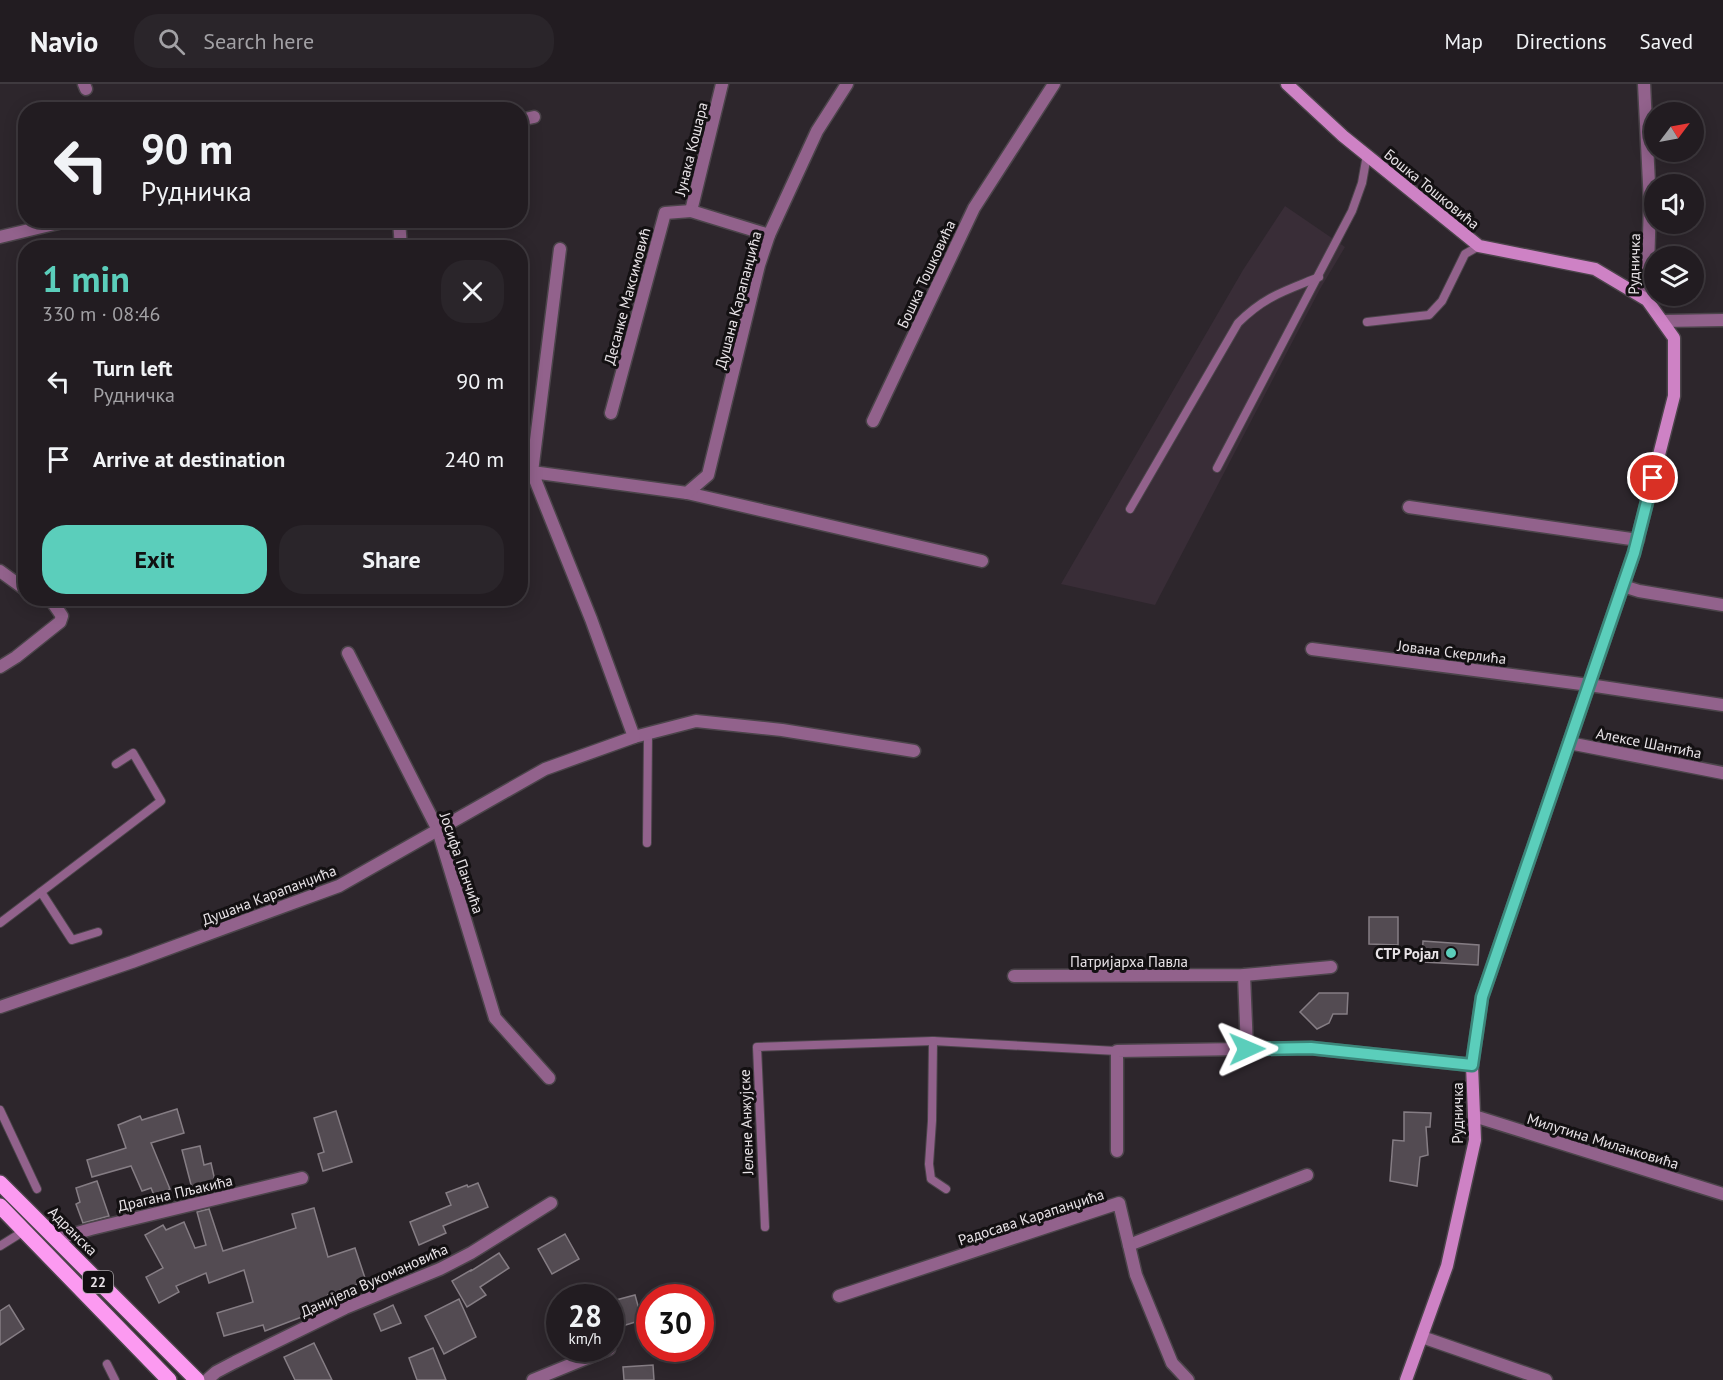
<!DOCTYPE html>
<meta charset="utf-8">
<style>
body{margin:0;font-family:"PT Sans",sans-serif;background:#2a252a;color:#f1f3f6;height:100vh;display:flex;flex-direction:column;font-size:22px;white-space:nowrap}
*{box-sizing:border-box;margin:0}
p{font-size:20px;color:#a2a1a5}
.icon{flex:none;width:33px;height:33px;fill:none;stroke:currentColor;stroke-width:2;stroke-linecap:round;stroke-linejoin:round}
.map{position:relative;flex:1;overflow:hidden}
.drawer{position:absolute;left:18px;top:156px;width:510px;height:366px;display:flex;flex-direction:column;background:#221c21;border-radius:24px;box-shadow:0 3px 15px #0003,0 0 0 2px #3f3a3f}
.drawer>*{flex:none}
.banner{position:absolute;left:18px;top:18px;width:510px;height:126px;border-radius:24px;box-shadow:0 3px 15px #0003,0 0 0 2px #3f3a3f;background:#221c21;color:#f1f3f6;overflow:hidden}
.needle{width:39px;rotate:58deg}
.tools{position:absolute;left:1644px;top:18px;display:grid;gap:12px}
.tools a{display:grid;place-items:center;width:60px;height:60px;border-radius:50%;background:#221c21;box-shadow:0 3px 15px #0003,0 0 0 2px #3f3a3f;font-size:30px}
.speed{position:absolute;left:546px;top:1200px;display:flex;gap:12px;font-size:30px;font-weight:700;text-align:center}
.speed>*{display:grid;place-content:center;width:78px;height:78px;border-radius:50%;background:#221c21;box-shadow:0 3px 15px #0003,0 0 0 2px #3f3a3f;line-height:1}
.speed small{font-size:15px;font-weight:400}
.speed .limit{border:9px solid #d22;background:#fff;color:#111}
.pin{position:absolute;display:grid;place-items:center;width:51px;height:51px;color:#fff;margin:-26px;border:3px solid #fff;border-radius:50%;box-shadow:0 2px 6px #0007}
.me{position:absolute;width:66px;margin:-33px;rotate:89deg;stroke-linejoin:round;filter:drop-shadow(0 0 4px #0008)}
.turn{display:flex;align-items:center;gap:21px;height:126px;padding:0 24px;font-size:27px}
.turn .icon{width:78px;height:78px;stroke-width:2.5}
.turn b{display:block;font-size:42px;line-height:51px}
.round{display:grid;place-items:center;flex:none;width:63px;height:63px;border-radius:24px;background:#2a252a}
.head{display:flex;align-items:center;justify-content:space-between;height:102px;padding:0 24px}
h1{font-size:36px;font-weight:700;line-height:45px;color:#5bcebb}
.action{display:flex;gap:12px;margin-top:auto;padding:12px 24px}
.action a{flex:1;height:69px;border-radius:24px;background:#5bcebb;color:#111;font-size:24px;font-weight:700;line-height:69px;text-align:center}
.action a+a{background:#2a252a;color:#f1f3f6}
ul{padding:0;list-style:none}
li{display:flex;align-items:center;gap:18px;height:78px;padding:0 24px}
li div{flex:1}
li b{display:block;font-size:22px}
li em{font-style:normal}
header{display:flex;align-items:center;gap:36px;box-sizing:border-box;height:84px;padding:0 30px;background:#221c21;border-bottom:2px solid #3f3a3f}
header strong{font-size:28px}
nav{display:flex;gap:33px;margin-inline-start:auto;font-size:21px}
.search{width:420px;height:54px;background:#2a252a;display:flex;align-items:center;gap:15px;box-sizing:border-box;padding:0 21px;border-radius:24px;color:#a2a1a5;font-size:22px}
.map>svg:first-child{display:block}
.built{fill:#392d37}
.building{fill:#534b52;stroke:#857d84;stroke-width:1.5}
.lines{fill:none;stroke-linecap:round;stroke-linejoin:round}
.lane-casing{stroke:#4b444a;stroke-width:10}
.street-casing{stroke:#4b444a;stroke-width:15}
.secondary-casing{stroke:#4b444a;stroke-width:15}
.primary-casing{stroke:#4b444a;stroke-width:18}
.lane{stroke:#92628c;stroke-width:8}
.street{stroke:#92628c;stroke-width:12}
.secondary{stroke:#ce82c5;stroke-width:12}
.primary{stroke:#fc9af1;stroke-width:15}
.route-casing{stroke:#3b867a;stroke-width:15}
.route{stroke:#5bcebb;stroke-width:10}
.poi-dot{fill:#5bcebb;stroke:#131012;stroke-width:2}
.labels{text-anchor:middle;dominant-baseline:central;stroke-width:6;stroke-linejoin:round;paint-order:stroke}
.shield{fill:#131012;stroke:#a8a4a7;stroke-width:1.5}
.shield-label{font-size:14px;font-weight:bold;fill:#e8e3e7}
.street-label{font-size:15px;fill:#e8e3e7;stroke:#131012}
.poi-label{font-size:15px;font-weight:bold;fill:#e8e3e7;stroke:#131012;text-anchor:end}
</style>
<header>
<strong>Navio</strong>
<div class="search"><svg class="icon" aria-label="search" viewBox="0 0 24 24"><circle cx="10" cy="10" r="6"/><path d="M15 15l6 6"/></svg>Search here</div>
<nav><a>Map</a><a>Directions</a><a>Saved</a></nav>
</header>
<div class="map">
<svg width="1723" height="1296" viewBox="0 0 1723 1296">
<rect width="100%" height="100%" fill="#2d262c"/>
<polygon class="built" points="1285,122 1345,163 1320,205 1155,521 1061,500 1243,186"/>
<g class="building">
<polygon points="1369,833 1398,833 1398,861 1369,860"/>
<polygon points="1423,857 1479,861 1478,881 1422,878"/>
<polygon points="1319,909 1348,909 1347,930 1333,930 1329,939 1317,945 1300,928"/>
<polygon points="177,1025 184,1049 151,1059 170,1105 154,1111 151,1104 142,1107 131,1082 92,1093 87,1076 126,1064 118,1041 140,1032 142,1036"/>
<polygon points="336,1027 352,1078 323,1087 318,1070 324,1068 314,1034"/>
<polygon points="1404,1028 1431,1029 1430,1043 1426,1043 1428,1071 1420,1073 1417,1102 1390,1097 1393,1056 1404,1057"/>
<polygon points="200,1062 204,1081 211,1079 217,1106 194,1112 182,1066"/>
<polygon points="97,1097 109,1132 83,1139 76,1120 80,1118 76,1104"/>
<polygon points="478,1099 488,1123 443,1142 446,1149 419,1161 410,1138 451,1121 446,1109 467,1101 468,1103"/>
<polygon points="314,1124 328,1173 355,1164 366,1197 328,1211 332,1221 308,1233 307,1231 265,1247 263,1241 224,1252 217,1229 253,1218 244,1186 209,1199 206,1189 176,1202 179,1208 159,1219 146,1193 163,1184 145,1151 163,1141 166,1146 184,1138 195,1164 206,1161 197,1128 209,1125 223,1167 296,1144 292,1130"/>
<polygon points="565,1150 579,1175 552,1190 538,1165"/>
<polygon points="499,1169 509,1184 480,1203 486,1211 467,1223 452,1197 471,1186 471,1187"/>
<polygon points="635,1211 642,1236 619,1243 612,1217"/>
<polygon points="459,1215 476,1253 444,1270 425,1232"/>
<polygon points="9,1221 24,1245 0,1261 0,1227"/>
<polygon points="393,1221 401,1239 381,1247 374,1230"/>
<polygon points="314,1259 332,1296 295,1296 284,1273"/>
<polygon points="433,1264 446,1296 417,1296 409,1274"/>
<polygon points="653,1281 654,1296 624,1296 623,1283"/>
</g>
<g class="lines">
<defs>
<g id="lane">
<polyline points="1367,238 1429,231 1442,217 1465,170 1479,162"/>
<polyline points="1217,384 1352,127 1362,99 1367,71"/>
<path d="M1130 425 1238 239C1265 212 1285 207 1319 193"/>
<polyline points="647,759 648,650"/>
<polyline points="41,808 72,856 98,848"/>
<polyline points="0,839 161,717 133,669 116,680"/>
<polyline points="0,1026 37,1105"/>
<polyline points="946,1105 931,1095 929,1080 932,1037 933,957 1117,967"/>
<polyline points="765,1143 757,963 933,957"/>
<polyline points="0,1162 24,1147"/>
<polyline points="107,1280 115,1296"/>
</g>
<g id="street">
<polyline points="84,0 86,5"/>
<polyline points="722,0 691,127 769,151"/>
<polyline points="1644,0 1650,119 1647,216"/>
<polyline points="520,36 534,33"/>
<polyline points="399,136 401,164"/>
<polyline points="0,153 71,136"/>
<polyline points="1662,237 1723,236"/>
<polyline points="611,329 665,129 691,127"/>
<polyline points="873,337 974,124 1054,0"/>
<polyline points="520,390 532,388 560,165"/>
<polyline points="687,409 982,477"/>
<polyline points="1409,423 1638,456"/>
<polyline points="0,487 26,506"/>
<polyline points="1623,502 1639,507 1723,521"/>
<polyline points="1312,565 1589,601 1723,621"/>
<polyline points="348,569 438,746 495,934 549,994"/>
<polyline points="0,583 16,573 60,538 62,532 51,516 46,514"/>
<polyline points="634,653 696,637 782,646 914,667"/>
<polyline points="1569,659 1723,689"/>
<polyline points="1244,891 1247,965"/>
<polyline points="1014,892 1244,891 1331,883"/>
<polyline points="0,923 132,878 339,802 545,685 634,653 591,535 532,388 687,409 708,391 759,181 769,151 817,47 847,0"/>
<polyline points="1474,1032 1723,1110"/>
<polyline points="1117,1067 1117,967 1311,964 1472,981"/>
<polyline points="56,1155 91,1145 302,1094"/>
<polyline points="1129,1161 1307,1091"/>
<polyline points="839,1212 1119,1119 1136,1191 1172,1279 1188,1296"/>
<polyline points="1422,1253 1546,1296"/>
<polyline points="207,1296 216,1288 235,1278 345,1224 440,1185 471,1169 551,1119"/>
<polyline points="533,1296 609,1265"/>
</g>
<polyline id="secondary" points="1287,0 1343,52 1479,162 1595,185 1647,216 1674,254 1674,312 1634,469 1482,913 1472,981 1475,1056 1447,1182 1406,1296"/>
<g id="primary">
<polyline points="0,1099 197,1296"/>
<polyline points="0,1122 169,1296"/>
</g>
</defs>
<use href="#lane" class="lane-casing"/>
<use href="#street" class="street-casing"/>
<use href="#secondary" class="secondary-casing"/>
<use href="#primary" class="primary-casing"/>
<use href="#lane" class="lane"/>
<use href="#street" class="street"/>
<use href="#secondary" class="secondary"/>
<use href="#primary" class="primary"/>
</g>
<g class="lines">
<defs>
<polyline id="route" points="1247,965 1311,964 1472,981 1482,913 1634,469 1653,394"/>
</defs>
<use href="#route" class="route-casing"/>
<use href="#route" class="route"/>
</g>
<circle class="poi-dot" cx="1451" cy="869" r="6"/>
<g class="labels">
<rect class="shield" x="83" y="1187" width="30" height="22" rx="4.5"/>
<g class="shield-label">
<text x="98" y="1198">22</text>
</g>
<g class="street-label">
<text transform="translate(691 65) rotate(-76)">Јунака Кошара</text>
<text transform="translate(1432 105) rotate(39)">Бошка Тошковића</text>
<text transform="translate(1634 180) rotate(-89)">Рудничка</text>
<text transform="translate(926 190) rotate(-65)">Бошка Тошковића</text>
<text transform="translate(627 212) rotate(-75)">Десанке Максимовић</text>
<text transform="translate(738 216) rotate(-75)">Душана Карапанџића</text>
<text transform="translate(1452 568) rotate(7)">Јована Скерлића</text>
<text transform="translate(1649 659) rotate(11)">Алексе Шантића</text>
<text transform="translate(462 779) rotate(71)">Јосифа Панчића</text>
<text transform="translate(269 811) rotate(-21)">Душана Карапанџића</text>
<text x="1129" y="877">Патријарха Павла</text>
<text transform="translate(1457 1029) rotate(-90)">Рудничка</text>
<text transform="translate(746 1038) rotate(-92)">Јелене Анжујске</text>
<text transform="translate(1603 1057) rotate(17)">Милутина Миланковића</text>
<text transform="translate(175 1109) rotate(-13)">Драгана Пљакића</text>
<text transform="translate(1031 1133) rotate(-18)">Радосава Карапанџића</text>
<text transform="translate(73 1147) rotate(45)">Адранска</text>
<text transform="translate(374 1196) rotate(-24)">Данијела Вукомановића</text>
</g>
<g class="poi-label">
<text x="1439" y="869">СТР Ројал</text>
</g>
</g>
</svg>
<div class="tools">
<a><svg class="needle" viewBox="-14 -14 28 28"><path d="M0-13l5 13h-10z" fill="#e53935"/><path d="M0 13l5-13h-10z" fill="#a2a1a5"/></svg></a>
<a><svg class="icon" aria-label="sound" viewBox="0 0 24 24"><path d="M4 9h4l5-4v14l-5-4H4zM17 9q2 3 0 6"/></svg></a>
<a><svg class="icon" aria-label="layers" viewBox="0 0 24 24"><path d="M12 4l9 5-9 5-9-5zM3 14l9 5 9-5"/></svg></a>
</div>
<div class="speed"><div>28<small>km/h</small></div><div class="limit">30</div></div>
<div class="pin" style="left:1653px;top:394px;background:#d93025"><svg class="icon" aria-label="arrive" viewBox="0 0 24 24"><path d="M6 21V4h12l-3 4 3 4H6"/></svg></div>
<svg class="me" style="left:1247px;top:965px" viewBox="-20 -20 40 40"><path d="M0-17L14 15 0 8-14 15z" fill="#5bcebb" stroke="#fff" stroke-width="4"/></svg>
<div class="banner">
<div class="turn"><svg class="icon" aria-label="left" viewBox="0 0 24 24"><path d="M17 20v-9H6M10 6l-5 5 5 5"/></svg><div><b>90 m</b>Рудничка</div></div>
</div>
<section class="drawer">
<div class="head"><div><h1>1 min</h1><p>330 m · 08:46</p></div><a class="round"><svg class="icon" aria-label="close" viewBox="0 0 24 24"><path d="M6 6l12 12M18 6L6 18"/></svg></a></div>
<ul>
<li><svg class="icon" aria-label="left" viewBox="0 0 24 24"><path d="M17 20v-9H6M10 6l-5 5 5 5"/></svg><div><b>Turn left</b><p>Рудничка</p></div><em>90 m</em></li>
<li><svg class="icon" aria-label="arrive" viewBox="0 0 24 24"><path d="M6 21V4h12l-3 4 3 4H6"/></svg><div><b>Arrive at destination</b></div><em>240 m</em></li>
</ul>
<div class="action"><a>Exit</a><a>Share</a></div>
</section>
</div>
